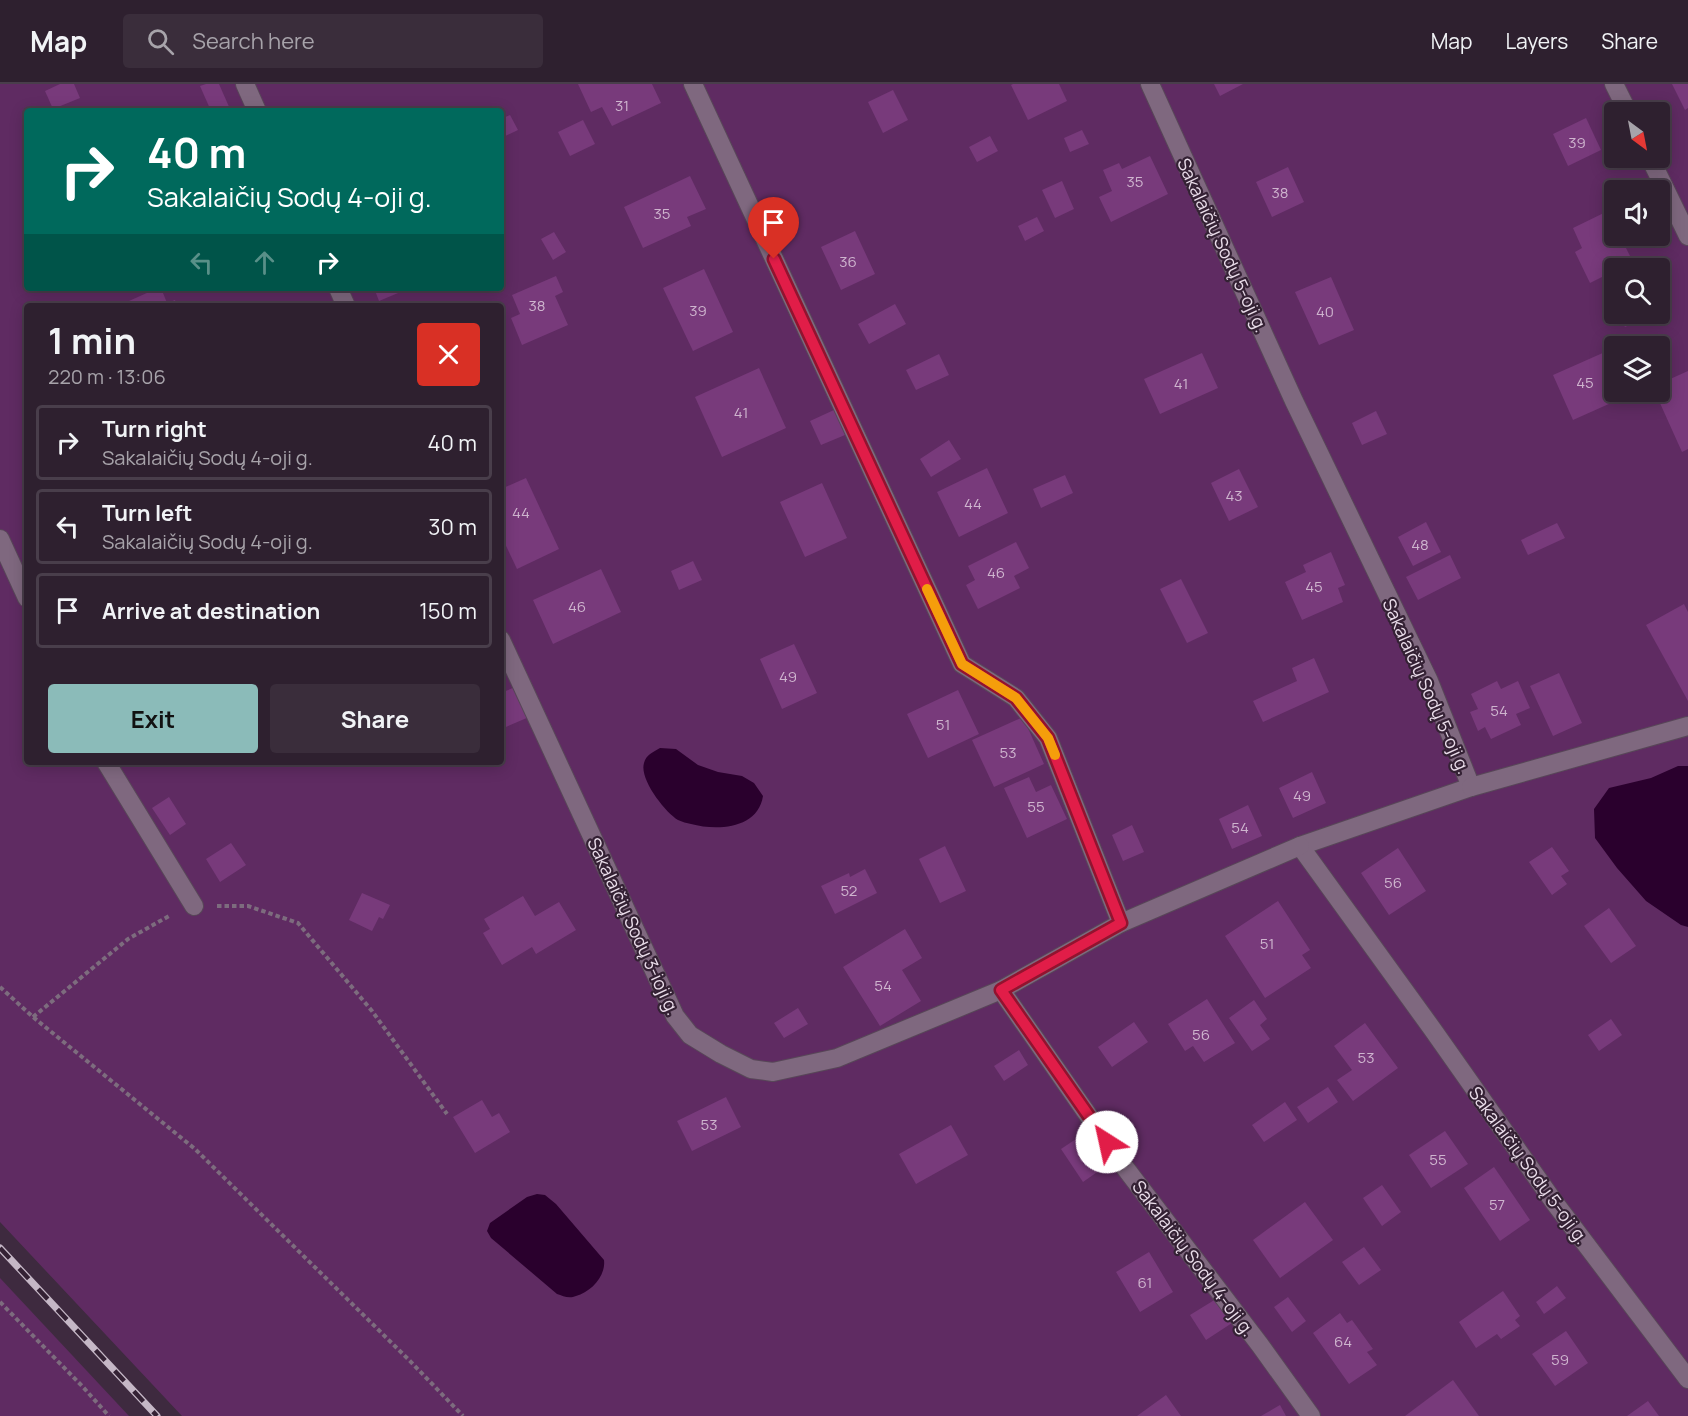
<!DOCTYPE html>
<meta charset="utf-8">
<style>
body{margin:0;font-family:Manrope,sans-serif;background:#3a2d3b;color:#f1f3f6;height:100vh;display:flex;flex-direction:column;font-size:22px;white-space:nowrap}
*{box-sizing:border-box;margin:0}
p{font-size:20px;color:#a7a3aa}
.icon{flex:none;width:33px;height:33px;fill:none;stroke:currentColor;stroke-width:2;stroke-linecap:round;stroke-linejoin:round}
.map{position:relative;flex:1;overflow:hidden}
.sheet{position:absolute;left:24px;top:219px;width:480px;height:462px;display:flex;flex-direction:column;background:#2e202f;border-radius:6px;box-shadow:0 3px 15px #0003,0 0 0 2px #493e4b}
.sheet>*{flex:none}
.guide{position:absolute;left:24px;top:24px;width:480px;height:183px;border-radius:6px;box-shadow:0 3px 15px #0003,0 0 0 2px #493e4b;background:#00695c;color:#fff;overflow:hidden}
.needle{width:39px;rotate:148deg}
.buttons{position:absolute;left:1604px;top:18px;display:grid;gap:12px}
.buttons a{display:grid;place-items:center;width:66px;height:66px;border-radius:6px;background:#2e202f;box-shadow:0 3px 15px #0003,0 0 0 2px #493e4b;font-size:30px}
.pin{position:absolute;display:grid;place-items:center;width:51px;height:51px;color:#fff;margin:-62px -26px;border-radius:50% 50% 50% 0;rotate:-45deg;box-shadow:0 0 6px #0007}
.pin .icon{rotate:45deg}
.me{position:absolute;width:66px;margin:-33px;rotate:325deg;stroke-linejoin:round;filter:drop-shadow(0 0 4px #0008)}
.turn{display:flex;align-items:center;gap:21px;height:126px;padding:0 24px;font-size:27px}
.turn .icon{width:78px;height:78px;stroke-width:2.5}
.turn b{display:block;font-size:42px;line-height:51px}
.lanes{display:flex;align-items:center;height:57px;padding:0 24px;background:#0003;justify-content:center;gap:30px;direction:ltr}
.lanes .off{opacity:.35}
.round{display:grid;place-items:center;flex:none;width:63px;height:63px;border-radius:6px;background:#3a2d3b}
.head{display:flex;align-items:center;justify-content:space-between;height:102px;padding:0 24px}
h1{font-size:36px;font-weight:700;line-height:45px}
.action{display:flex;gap:12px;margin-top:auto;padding:12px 24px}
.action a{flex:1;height:69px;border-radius:6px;background:#8bbbb9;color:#111;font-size:24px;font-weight:700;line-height:69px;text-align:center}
.action a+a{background:#3a2d3b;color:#f1f3f6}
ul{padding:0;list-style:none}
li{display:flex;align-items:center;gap:18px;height:75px;margin:0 12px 9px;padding:0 12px;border:3px solid #493e4b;border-radius:6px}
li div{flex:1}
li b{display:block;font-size:22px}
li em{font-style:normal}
header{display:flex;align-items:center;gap:36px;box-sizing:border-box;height:84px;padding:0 30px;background:#2e202f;border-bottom:2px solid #493e4b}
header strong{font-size:28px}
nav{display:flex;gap:33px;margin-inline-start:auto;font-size:21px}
.search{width:420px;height:54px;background:#3a2d3b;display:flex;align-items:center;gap:15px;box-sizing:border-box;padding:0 21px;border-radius:6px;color:#a7a3aa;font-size:22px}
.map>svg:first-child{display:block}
.green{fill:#5f2b62;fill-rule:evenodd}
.water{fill:#2a002d}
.building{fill:#783a7b}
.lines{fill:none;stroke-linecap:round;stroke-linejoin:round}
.minor-casing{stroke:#584758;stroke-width:20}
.path{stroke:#7d6c7e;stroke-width:4;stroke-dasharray:4.5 3;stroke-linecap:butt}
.minor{stroke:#7f687f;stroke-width:18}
.rail-casing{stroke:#c5b7c6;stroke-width:7}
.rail{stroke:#342134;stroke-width:4.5;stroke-dasharray:14;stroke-linecap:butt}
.route-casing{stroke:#92132f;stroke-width:15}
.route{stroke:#e11d48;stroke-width:10}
.slow{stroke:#f59e0b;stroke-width:10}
.labels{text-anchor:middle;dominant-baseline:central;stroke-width:4.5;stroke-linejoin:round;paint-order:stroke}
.number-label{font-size:15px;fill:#ceb4ce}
.street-label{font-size:18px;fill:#eaddea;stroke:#342134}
</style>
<header>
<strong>Map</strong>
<div class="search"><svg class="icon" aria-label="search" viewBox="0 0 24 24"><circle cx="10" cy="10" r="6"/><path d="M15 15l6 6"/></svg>Search here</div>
<nav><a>Map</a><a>Layers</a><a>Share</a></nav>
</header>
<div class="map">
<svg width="1688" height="1332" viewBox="0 0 1688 1332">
<rect width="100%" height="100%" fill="#3e2a3f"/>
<g class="green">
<path d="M0 0H1688V1332H182L0 1138ZM27 27H501V204H27ZM1614 28H1659V74H1614ZM1614 106H1659V152H1614ZM1614 184H1659V230H1614ZM27 222H501V678H27ZM1614 262H1659V308H1614Z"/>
<polygon points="0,1194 129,1332 0,1332"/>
</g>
<g class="water">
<path d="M660 664 676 665 698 681 718 688 742 692 754 699 763 712C758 745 717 747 691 740 687 739 682 738 678 736 665 728 639 695 644 679 646 671 653 668 660 664Z"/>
<polygon points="1678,682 1688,682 1688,843 1681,841 1646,817 1617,784 1595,754 1594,725 1609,704 1651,694"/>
<path d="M537 1110 545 1111 556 1120 604 1176C606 1192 591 1208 576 1212 569 1215 563 1212 557 1210L491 1154 487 1147 490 1139 527 1113Z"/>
</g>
<g class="building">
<polygon points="60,0 74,0 80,14 53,25 45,7"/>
<polygon points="206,0 219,0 230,25 225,27 211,27 200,2"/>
<polygon points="578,0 652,0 661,19 612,42 602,23 591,28"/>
<polygon points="1013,0 1059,0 1067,17 1028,36 1011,1"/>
<polygon points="1214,0 1243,0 1220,12"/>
<polygon points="1672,0 1688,0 1688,24 1685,26"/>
<polygon points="893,6 908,36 883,49 868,18"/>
<polygon points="510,31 518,46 501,54 501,35"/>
<polygon points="1586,34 1601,66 1568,82 1553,50"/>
<polygon points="583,36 595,60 570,72 558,48"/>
<polygon points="1082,46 1089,60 1070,68 1064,54"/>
<polygon points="990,52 998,67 977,78 969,63"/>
<polygon points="1150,72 1168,110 1111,138 1099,113 1112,107 1103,86 1119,79 1122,85"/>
<polygon points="1288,83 1304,118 1272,133 1256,98"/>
<polygon points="690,92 706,125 687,133 691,142 643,164 624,123"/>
<polygon points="1062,97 1074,125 1055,134 1042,106"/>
<polygon points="1614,124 1614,152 1627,152 1621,154 1633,178 1620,184 1614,184 1614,187 1590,199 1575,168 1582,164 1573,144"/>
<polygon points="1037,133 1044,147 1025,157 1018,142"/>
<polygon points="855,147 875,190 841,206 821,163"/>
<polygon points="554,148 566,168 553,176 541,155"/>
<polygon points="704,185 733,248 693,267 663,204"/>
<polygon points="556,192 563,208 555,212 568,241 522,261 511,234 520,230 512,211"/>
<polygon points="1331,193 1354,246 1319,261 1295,208"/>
<polygon points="158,204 161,204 167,219 175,216 177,222 132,222 129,217"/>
<polygon points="374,204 410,204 379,217"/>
<polygon points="895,220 906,240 869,260 858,240"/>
<polygon points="1618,230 1653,230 1625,243"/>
<polygon points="1614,264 1614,306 1607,310 1611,319 1573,336 1553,291"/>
<polygon points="1202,269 1218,304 1160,330 1144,295"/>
<polygon points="939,270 949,291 916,306 906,286"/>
<polygon points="759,284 786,344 722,373 695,313"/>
<polygon points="1688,287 1688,365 1682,368 1655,308 1659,308 1659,300"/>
<polygon points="834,326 845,351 821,361 810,337"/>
<polygon points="1376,327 1387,350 1362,361 1352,339"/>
<polygon points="949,356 961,375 931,393 920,375"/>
<polygon points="987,384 1008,429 959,453 937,408"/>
<polygon points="1239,385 1258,423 1229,437 1211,399"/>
<polygon points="1065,391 1073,409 1041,424 1033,405"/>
<polygon points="526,394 559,465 517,485 501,451 501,405"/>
<polygon points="822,399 847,454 805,473 780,418"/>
<polygon points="1426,438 1441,468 1413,482 1398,453"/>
<polygon points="1557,439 1565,454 1528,471 1521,456"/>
<polygon points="1016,458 1029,484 1014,492 1020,504 978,525 966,501 975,496 968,482"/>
<polygon points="1331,468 1345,501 1338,504 1343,518 1302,536 1285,498 1306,488 1303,481"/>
<polygon points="1450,471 1461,494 1418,516 1406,493"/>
<polygon points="693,477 702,496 679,506 671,487"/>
<polygon points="601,485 621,528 553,560 533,516"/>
<polygon points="1181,495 1208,549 1187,559 1160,505"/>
<polygon points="1684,520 1688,528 1688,617 1646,541"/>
<polygon points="794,560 817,609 782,625 760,575"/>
<polygon points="1314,574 1329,608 1263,638 1253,617 1297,597 1292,584"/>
<polygon points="1559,589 1582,639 1553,652 1530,602"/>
<polygon points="1497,597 1501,605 1518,597 1530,624 1516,630 1521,641 1491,655 1485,643 1478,647 1470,628 1478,625 1471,610"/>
<polygon points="515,603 529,633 501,645 501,609"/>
<polygon points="958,606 979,650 928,674 907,630"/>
<polygon points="1023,633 1044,680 994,703 972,656"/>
<polygon points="1312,688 1326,719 1293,734 1279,704"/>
<polygon points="1029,693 1036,708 1051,701 1067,735 1027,754 1004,704"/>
<polygon points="169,713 186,740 170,751 152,724"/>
<polygon points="1248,721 1262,752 1232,765 1219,735"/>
<polygon points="1132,741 1144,768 1123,777 1112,751"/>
<polygon points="231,759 246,781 220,798 206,775"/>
<polygon points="945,762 966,807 940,819 919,775"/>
<polygon points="1552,763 1569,787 1561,792 1567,800 1552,811 1529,778"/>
<polygon points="1398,764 1426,807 1389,831 1361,789"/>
<polygon points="865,785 877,809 835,830 821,802 849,789 850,793"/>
<polygon points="362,809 390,821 383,835 379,833 372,847 349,836"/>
<polygon points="523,812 535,832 559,818 576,846 536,870 532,863 502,881 483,849 490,845 484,835"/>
<polygon points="1278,817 1310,866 1302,871 1311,884 1265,914 1225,852"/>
<polygon points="1609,824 1636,862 1611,879 1584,842"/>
<polygon points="905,845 922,874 902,886 921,917 880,942 843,883"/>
<polygon points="1207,915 1235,959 1204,978 1193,962 1185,967 1168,940"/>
<polygon points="1254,916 1267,935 1260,941 1270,955 1252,967 1229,934"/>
<polygon points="798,924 808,940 784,954 774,939"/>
<polygon points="1611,935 1622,951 1599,967 1588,951"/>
<polygon points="1134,938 1148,958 1112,983 1098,963"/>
<polygon points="1365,939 1398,984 1353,1017 1337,996 1352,986 1334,962"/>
<polygon points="1019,966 1028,981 1004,997 994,982"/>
<polygon points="1328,1003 1338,1018 1308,1039 1297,1023"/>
<polygon points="726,1013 741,1043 692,1067 677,1037"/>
<polygon points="482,1016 492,1033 499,1029 510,1048 475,1069 453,1033"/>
<polygon points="1285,1018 1297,1036 1264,1058 1252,1041"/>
<polygon points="951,1041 968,1071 916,1100 899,1070"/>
<polygon points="1088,1047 1110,1079 1083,1098 1061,1065"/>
<polygon points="1445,1047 1468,1080 1431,1104 1409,1071"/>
<polygon points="1494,1083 1530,1136 1500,1157 1464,1104"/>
<polygon points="1382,1101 1401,1128 1382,1142 1363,1114"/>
<polygon points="1305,1118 1333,1156 1280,1194 1253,1156"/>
<polygon points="1364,1163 1381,1186 1359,1201 1342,1178"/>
<polygon points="1149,1168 1173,1208 1140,1228 1116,1188"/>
<polygon points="1557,1202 1566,1214 1544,1230 1536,1218"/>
<polygon points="1503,1207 1520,1232 1515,1236 1520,1242 1501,1255 1497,1250 1476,1264 1459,1238"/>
<polygon points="1288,1213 1306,1237 1292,1248 1274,1223"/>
<polygon points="1216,1215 1232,1239 1206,1256 1190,1231"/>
<polygon points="1340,1229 1347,1239 1352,1236 1373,1265 1367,1268 1377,1281 1349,1300 1313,1249"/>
<polygon points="1566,1247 1588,1279 1555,1302 1532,1270"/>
<polygon points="1453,1296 1479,1332 1405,1332"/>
<polygon points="1166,1311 1181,1332 1137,1332"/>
<polygon points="1648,1317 1659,1332 1627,1332"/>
<polygon points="1280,1321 1286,1332 1261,1332"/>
</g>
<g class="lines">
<defs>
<g id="minor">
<polyline points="245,0 257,27"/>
<polyline points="693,0 962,580 1016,614 1048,654 1121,839 1001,906 1120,1077 1260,1261 1311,1332"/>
<polyline points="1150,0 1294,317 1429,597 1471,703 1300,762 1433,946 1554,1118 1688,1295"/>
<polyline points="1614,0 1628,28"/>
<polyline points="1650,74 1688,152"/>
<polyline points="338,204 346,222"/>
<polyline points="0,455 27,514"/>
<polyline points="501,556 675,932 690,951 721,970 751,985 773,988 837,974 1001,906"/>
<polyline points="106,678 194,822"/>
<polyline points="1471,703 1688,642"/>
<polyline points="1121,839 1300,762"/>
</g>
</defs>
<use href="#minor" class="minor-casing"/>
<g class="path">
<polyline points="217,822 248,822 298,839 372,927 447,1030"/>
<polyline points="0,903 33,933 195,1065 409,1276 463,1332"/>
<polyline points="33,933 128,855 169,832"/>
<polyline points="0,1218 82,1302 109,1332"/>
</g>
<use href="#minor" class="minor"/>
<defs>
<polyline id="rail" points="0,1164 157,1332"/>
</defs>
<use href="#rail" class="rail-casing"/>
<use href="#rail" class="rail"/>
</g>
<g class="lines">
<defs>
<polyline id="route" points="774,175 962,580 1016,614 1048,654 1121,839 1001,906 1107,1058"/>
</defs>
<use href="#route" class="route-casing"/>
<use href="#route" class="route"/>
<polyline class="slow" points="927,505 962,580 1016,614 1048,654 1055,671"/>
</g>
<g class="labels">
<g class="number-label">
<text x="622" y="21">31</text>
<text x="1577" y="58">39</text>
<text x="1135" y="97">35</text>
<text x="1280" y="108">38</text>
<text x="662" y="129">35</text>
<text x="848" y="177">36</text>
<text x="537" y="221">38</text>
<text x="698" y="226">39</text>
<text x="1325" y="227">40</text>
<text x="1585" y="298">45</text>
<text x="1181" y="299">41</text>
<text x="741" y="328">41</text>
<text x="1234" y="411">43</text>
<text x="973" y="419">44</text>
<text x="521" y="428">44</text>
<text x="1420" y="460">48</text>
<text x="996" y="488">46</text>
<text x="1314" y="502">45</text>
<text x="577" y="522">46</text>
<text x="788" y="592">49</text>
<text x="1499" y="626">54</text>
<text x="943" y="640">51</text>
<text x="1008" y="668">53</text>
<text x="1302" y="711">49</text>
<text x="1036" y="722">55</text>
<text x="1240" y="743">54</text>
<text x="1393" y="798">56</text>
<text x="849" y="806">52</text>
<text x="1267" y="859">51</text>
<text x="883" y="901">54</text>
<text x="1201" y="950">56</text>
<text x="1366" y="973">53</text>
<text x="709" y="1040">53</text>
<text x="1438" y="1075">55</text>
<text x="1497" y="1120">57</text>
<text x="1145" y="1198">61</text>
<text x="1343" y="1257">64</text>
<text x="1560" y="1275">59</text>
</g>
<g class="street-label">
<text transform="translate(1223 161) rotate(65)">Sakalaičių Sodų 5-oji g.</text>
<text transform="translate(1427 602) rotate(66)">Sakalaičių Sodų 5-oji g.</text>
<text transform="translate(634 842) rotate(65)">Sakalaičių Sodų 3-ioji g.</text>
<text transform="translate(1529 1081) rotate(54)">Sakalaičių Sodų 5-oji g.</text>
<text transform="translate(1194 1174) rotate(53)">Sakalaičių Sodų 4-oji g.</text>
</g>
</g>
</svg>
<div class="buttons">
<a><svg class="needle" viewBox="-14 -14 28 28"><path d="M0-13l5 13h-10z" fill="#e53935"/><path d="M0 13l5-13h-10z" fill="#a7a3aa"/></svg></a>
<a><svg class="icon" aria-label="sound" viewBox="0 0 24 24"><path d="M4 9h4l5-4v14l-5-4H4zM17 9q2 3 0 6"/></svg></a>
<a><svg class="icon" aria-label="search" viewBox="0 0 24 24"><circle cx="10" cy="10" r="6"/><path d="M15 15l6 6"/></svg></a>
<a><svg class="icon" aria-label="layers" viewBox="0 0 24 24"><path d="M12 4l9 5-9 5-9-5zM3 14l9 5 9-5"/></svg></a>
</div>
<div class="pin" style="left:774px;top:175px;background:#d93025"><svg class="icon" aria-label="arrive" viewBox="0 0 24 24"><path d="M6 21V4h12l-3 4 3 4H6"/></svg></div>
<svg class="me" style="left:1107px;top:1058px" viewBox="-20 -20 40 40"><circle r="19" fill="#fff"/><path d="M0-13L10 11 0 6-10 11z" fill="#e11d48"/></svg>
<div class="guide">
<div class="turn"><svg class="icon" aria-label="right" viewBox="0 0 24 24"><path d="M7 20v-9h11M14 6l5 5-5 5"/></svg><div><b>40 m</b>Sakalaičių Sodų 4-oji g.</div></div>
<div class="lanes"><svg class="icon off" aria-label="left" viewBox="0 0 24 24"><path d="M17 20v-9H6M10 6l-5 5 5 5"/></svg><svg class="icon off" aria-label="ahead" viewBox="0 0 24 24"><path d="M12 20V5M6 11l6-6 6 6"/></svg><svg class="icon" aria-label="right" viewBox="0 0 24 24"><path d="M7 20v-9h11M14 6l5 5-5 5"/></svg></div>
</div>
<section class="sheet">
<div class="head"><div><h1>1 min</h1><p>220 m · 13:06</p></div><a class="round" style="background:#d93025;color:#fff"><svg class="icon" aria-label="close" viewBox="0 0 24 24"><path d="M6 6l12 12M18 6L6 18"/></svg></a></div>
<ul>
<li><svg class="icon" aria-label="right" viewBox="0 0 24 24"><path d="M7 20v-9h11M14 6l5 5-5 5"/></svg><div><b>Turn right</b><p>Sakalaičių Sodų 4-oji g.</p></div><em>40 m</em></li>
<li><svg class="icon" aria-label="left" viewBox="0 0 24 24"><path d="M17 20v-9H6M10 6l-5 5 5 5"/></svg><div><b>Turn left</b><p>Sakalaičių Sodų 4-oji g.</p></div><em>30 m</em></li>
<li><svg class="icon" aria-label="arrive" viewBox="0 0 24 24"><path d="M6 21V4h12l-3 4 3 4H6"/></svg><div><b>Arrive at destination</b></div><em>150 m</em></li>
</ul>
<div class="action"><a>Exit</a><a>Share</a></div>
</section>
</div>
